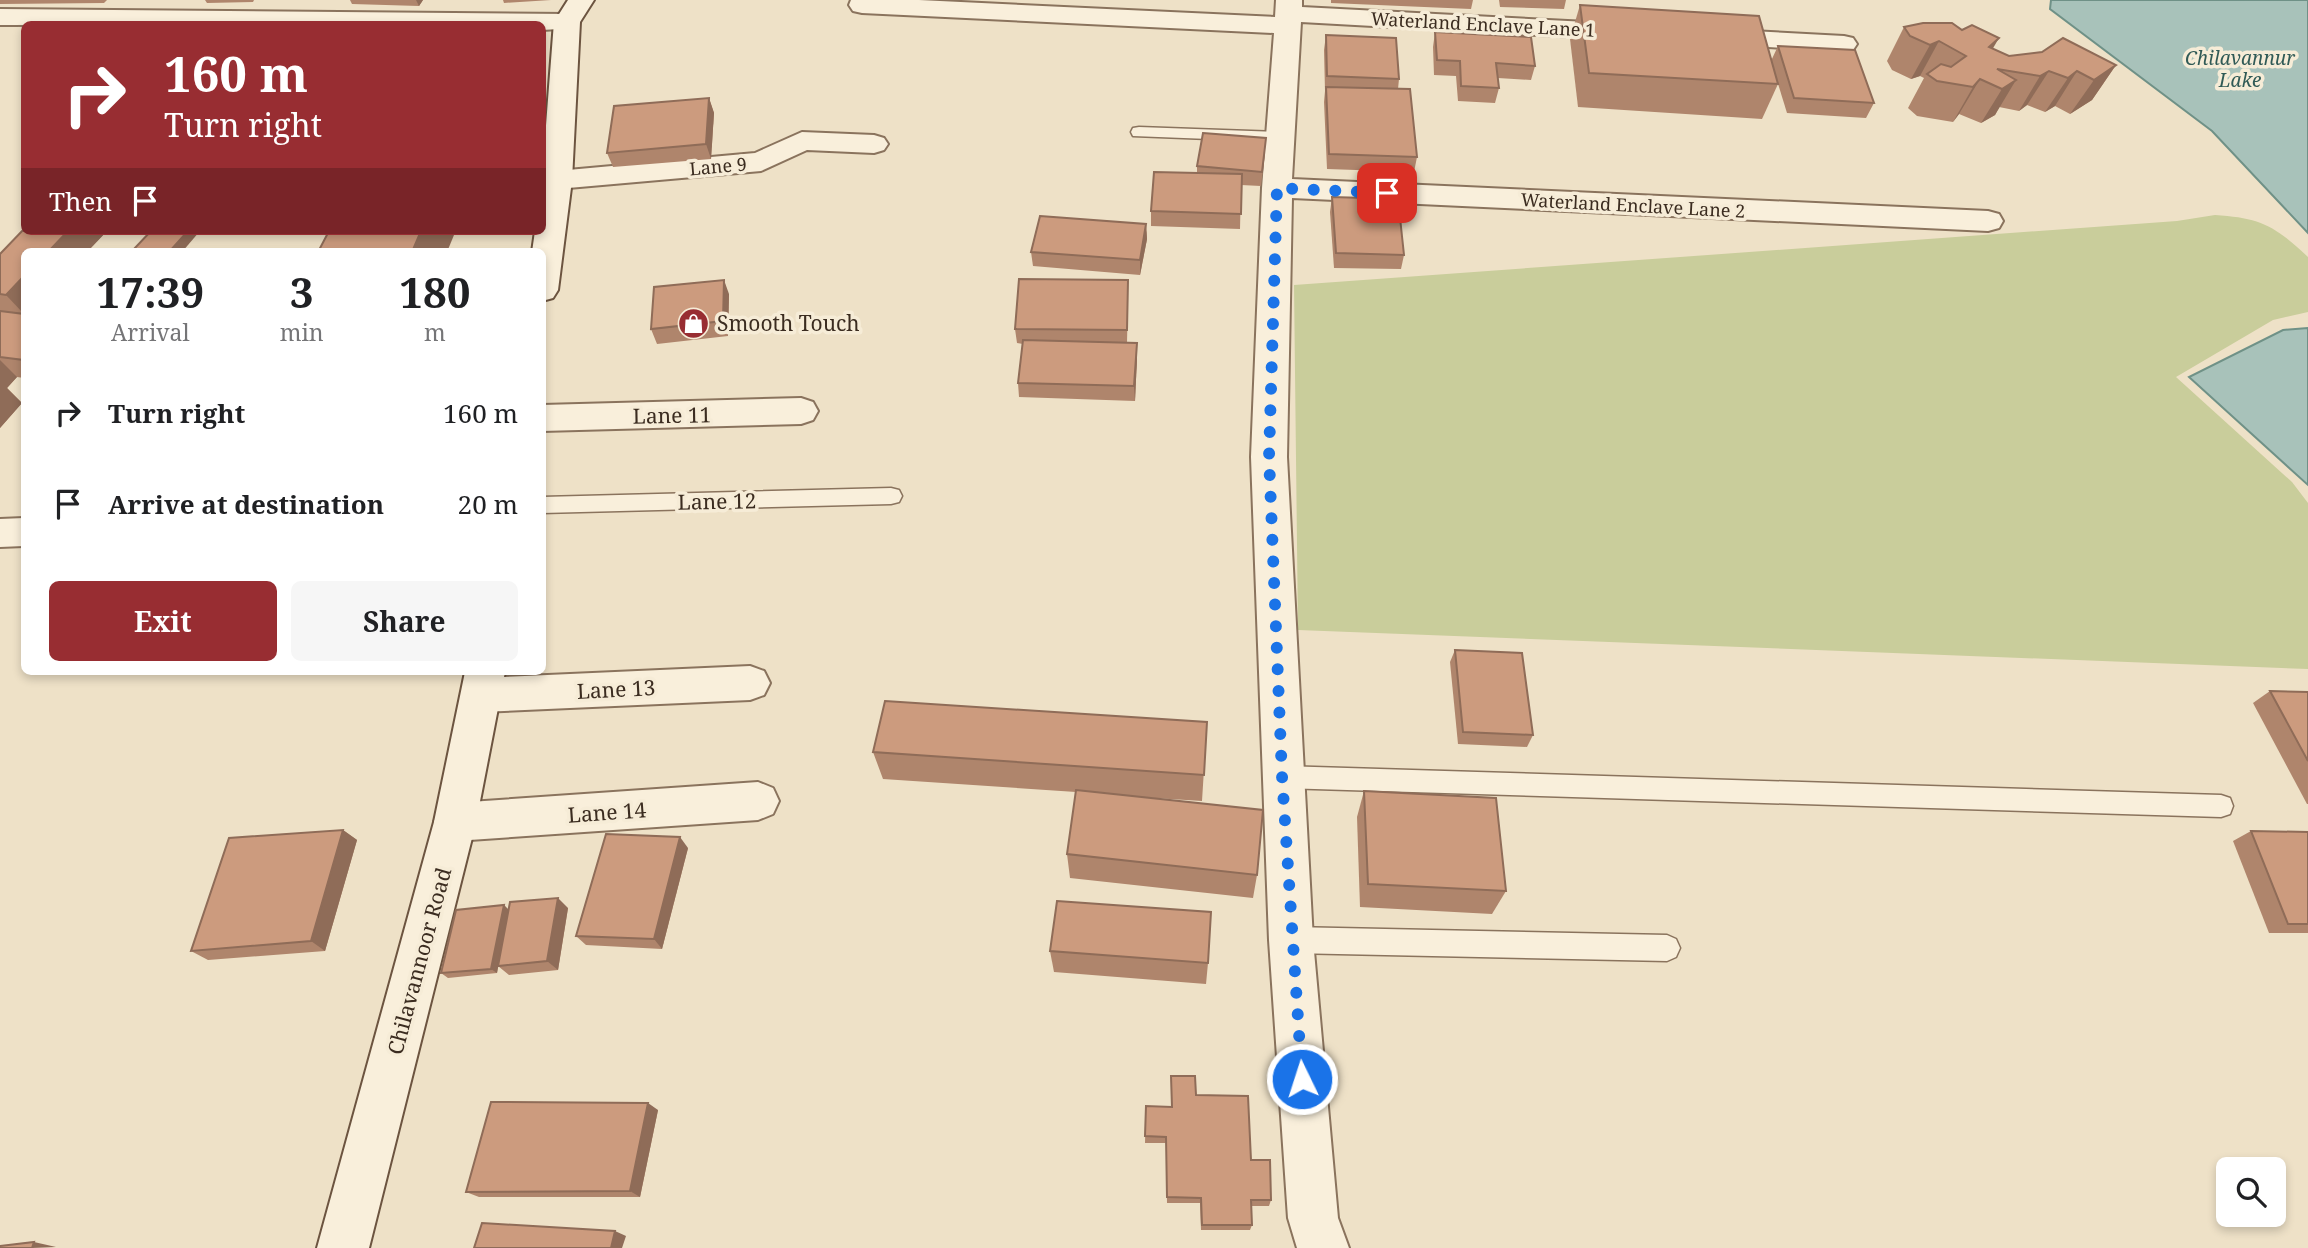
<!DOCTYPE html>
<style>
body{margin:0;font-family:"Noto Serif",serif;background:#f6f6f6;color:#202124;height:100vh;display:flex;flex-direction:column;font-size:26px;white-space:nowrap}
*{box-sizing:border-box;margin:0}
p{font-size:23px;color:#757577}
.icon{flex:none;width:38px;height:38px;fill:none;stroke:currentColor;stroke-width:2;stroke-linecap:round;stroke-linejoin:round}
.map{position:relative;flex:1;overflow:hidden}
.sheet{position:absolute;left:21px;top:248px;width:525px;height:427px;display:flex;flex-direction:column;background:#fff;border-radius:10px;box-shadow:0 4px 10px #0003}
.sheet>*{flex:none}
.banner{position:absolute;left:21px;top:21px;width:525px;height:214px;border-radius:10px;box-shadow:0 4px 10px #0003;background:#982d32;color:#fff;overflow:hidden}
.fabs{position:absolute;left:2216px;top:1157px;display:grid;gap:14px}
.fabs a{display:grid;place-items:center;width:70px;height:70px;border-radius:10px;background:#fff;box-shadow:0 4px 10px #0003;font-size:35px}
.pin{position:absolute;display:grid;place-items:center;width:60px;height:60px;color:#fff;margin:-30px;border-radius:14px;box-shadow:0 4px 10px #0006}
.me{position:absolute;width:77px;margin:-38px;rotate:356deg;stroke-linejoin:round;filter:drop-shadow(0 0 5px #0008)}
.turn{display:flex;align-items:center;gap:24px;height:147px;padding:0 28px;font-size:32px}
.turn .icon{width:91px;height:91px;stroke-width:2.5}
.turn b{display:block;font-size:49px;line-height:60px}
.then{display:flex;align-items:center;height:66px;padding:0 28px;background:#0003;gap:14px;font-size:26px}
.eta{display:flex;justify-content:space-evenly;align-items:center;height:119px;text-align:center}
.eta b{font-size:42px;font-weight:700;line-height:49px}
.button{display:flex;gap:14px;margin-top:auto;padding:14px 28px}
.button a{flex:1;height:80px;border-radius:10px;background:#982d32;color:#fff;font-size:28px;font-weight:700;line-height:80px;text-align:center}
.button a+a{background:#f6f6f6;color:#202124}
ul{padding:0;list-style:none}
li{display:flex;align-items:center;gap:21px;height:91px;padding:0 28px}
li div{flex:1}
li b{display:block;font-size:26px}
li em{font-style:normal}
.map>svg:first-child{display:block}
.green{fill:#c9cd9b}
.water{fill:#a8c2ba;stroke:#6f9187;stroke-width:2}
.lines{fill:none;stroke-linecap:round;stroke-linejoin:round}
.lane-casing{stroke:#8a735d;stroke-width:3}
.street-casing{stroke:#8a735d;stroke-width:4}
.secondary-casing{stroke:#6c5440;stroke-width:4}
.lane{fill:#f9efdb;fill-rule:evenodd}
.street{fill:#f9efdb;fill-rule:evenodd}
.secondary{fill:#f9efdb;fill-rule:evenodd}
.wall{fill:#af856c}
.shaded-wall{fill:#8f6c58}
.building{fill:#cc9b7e;stroke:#8f6c58;stroke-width:2}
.route{stroke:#1a73e8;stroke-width:12;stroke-dasharray:0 21.6}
.labels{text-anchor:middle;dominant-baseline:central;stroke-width:7;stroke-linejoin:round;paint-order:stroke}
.far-street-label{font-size:18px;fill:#3b2c20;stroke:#f6ecd7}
.far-water-label{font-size:19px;font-style:italic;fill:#305a56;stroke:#f6ecd7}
.poi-label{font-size:21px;fill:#3b2c20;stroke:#f6ecd7;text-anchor:start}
.street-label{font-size:21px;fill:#3b2c20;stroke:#f6ecd7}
</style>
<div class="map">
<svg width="2308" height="1248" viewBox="0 0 2308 1248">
<rect width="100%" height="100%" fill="#eee1c7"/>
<path class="green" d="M2215 215C2260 218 2274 225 2308 257V312L2273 320 2176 377 2292 482 2308 503V669L1298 630 1294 285 2177 221Z"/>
<g class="water">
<polygon points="2051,0 2308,0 2308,233 2212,131 2050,9"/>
<polygon points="2308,328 2308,485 2189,377 2283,330"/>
</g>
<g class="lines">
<defs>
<g id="lane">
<polygon points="1139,127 1282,132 1290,137 1282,142 1133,136 1131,132 1133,128"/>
<polygon points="891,488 899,490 902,496 899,502 891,504 542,513 542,497"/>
<polygon points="1282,766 2221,795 2230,798 2233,806 2230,814 2221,817 1282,788 1273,785 1270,777 1273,769"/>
<polygon points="1291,927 1667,935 1676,939 1680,948 1676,957 1667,961 1291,953 1282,949 1278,940 1282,931"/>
</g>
<g id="street">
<polygon points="851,0 919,0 1275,17 1276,0 1302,0 1302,7 1626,24 1635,26 1639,32 1635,38 1626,40 1301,22 1292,179 1988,211 1999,214 2003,221 1999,228 1988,231 1292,198 1287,457 1313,940 1338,1218 1349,1248 1297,1248 1288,1218 1269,940 1251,457 1262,188 1274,33 862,13 853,11 849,5"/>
<polygon points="0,9 567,14 576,16 580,22 576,28 542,30 542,24 0,25"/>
<polygon points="1714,29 1844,36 1853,38 1857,44 1853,50 1844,52 1705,43 1701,37 1705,31"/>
<polygon points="802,132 874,135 884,138 888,144 884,150 874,153 807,150 761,171 557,189 547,187 542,180 547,173 557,171 755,153"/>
<polygon points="801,398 813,402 818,411 813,420 801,424 542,431 542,405"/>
<polygon points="24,518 24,546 0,547 0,519"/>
<polygon points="750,666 764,671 770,683 764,695 750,700 481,712 467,707 461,695 467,683 481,678"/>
<polygon points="758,782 773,788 779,801 773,814 758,820 455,841 440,836 434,822 440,808 455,803"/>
</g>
<g id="secondary">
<polygon points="568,0 594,0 580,22 572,180 558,290 553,298 542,301 542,252 532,252 535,231 542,231 542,177 554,22"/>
<polygon points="465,672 505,672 476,822 369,1248 317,1248 434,822"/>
</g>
</defs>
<use href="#lane" class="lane-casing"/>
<use href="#street" class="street-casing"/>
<use href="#secondary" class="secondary-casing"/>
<use href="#lane" class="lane"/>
<use href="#street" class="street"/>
<use href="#secondary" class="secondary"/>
</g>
<g class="wall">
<polygon points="0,0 107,0 104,3 0,4"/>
<polygon points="205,0 254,0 253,2 207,3"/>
<polygon points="350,0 423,0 419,6 352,4"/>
<polygon points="503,0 551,0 504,3"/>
<polygon points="1331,0 1473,0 1471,9 1331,3"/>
<polygon points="1499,0 1566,0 1564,9 1500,7"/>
<polygon points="1580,5 1778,84 1762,119 1578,107 1570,39"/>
<polygon points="1904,27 1962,30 1993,49 2009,56 2116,65 2092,100 2070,114 2055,106 2045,112 2027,105 2019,111 1999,107 1995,115 1981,123 1959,114 1953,122 1917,116 1908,108 1924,78 1920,76 1911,79 1892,70 1887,61"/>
<polygon points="1435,32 1535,66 1531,80 1498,78 1499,88 1495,103 1458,101 1456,76 1434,75 1433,47"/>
<polygon points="1326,35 1399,79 1398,89 1417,157 1414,172 1327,169 1324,102 1325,91 1324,50"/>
<polygon points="1778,46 1874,103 1866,118 1787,113 1771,61"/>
<polygon points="709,98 714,113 711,159 613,167 607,153"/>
<polygon points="1265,153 1261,186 1241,185 1240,229 1151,226 1151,211 1197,173 1197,166"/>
<polygon points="1332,197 1404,255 1401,269 1334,268 1330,212"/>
<polygon points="1146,224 1147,239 1140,275 1033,266 1031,252"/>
<polygon points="24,231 107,231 87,252 24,252 24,378 17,377 7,388 22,403 0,428 0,254"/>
<polygon points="729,294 728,336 657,344 651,329"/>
<polygon points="1128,294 1127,343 1137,358 1135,401 1019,397 1018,383 1023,344 1017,343 1015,329"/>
<polygon points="1455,650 1533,735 1527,747 1458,744 1450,662"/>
<polygon points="2270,691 2308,692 2308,804 2307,804 2253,703"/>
<polygon points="1207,722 1202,801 1138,797 1257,875 1253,898 1070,878 1067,854 1076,792 883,779 873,752"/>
<polygon points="1364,791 1506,891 1492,914 1360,907 1357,817"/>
<polygon points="343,830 357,840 325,951 208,960 191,951"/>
<polygon points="2251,831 2308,832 2308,933 2269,933 2233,841"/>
<polygon points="688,848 662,949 586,945 576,936"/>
<polygon points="504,905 508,910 568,908 558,970 509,975 498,966 497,973 448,978 441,973"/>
<polygon points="1050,951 1208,963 1206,984 1054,972"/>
<polygon points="1196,1095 1251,1160 1271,1200 1269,1206 1251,1206 1252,1225 1250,1230 1201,1230 1200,1203 1167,1203 1166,1143 1145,1143 1146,1106 1171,1107"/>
<polygon points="658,1110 640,1197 479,1197 466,1192"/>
</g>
<g class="shaded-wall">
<polygon points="416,0 423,0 419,6"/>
<polygon points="1999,38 1979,72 1989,47"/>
<polygon points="1939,41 1920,76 1911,79 1930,45"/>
<polygon points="2116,65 2092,100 2070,114 2094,80"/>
<polygon points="2049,71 2027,105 2019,111 2040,76"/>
<polygon points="2077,71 2055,106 2045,112 2068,78"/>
<polygon points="1980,79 1959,114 1953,122 1973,87"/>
<polygon points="2016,80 1995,115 1981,123 2002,89"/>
<polygon points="542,92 546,99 542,109"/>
<polygon points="709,98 714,113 711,159 706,144"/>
<polygon points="1146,224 1147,239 1140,275 1140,260"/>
<polygon points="68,231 107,231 87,252 48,252"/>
<polygon points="188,231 200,231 182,252 169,252"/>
<polygon points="421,231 452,231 454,235 447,252 412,252"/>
<polygon points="24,276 24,314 6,295"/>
<polygon points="724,280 729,294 728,336 723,321"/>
<polygon points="1137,343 1137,358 1135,401 1134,386"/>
<polygon points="0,360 17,377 7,388 22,403 0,428"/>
<polygon points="343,830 357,840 325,951 311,941"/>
<polygon points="680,837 688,848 662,949 654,939"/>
<polygon points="558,898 568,908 558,970 547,961"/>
<polygon points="504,905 509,910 497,973 491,969"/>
<polygon points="648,1103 658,1110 640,1197 630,1191"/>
<polygon points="615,1231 626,1236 622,1248 611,1248"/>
<polygon points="34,1242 56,1247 32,1248"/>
</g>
<g class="building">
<polygon points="1580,5 1759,16 1778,84 1589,73"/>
<polygon points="1923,23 1952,23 1962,30 1972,25 1999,38 1989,47 2009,56 2042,52 2063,38 2116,65 2094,80 2077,71 2068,78 2049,71 2040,76 1997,69 2016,80 2002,89 1980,79 1973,87 1937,81 1927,74 1941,64 1951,67 1966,56 1939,41 1930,45 1910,36 1904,27"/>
<polygon points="1435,32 1531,37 1535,66 1496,63 1499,88 1461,86 1460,61 1437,60"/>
<polygon points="1326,35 1396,38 1399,79 1327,76"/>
<polygon points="1778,46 1855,50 1874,103 1794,98"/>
<polygon points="1326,87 1410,89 1417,157 1329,154"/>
<polygon points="709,98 706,144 607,153 614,106"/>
<polygon points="1203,133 1266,138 1262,172 1197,166"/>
<polygon points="1154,172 1242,174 1241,214 1151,211"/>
<polygon points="1332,197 1398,199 1404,255 1336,253"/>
<polygon points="1040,216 1146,224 1140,260 1031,252"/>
<polygon points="24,229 24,231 68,231 48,252 24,252 24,276 6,295 0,294 0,254"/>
<polygon points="151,231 188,231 169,252 149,252 133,250"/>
<polygon points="329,231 421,231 412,252 318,252"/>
<polygon points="1019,279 1128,280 1127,330 1015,329"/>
<polygon points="724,280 723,321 651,329 654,287"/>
<polygon points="0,311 24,314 24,360 0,357"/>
<polygon points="1023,340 1137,343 1134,386 1018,383"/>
<polygon points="1455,650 1522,653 1533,735 1463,732"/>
<polygon points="2270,691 2308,692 2308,761"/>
<polygon points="885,701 1207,722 1204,775 873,752"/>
<polygon points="1076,790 1263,810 1257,875 1067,854"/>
<polygon points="1364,791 1496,798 1506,891 1368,884"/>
<polygon points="343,830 311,941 191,951 229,838"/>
<polygon points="2251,831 2308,832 2308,924 2288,924"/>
<polygon points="606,834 680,837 654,939 576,936"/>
<polygon points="558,898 547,961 498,966 510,902"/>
<polygon points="1057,901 1211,912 1208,963 1050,951"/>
<polygon points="504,905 491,969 441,973 456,910"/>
<polygon points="1171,1076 1195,1076 1196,1095 1248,1096 1251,1160 1270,1160 1271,1200 1251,1200 1252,1225 1202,1225 1201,1198 1167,1197 1166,1137 1145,1136 1146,1106 1172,1107"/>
<polygon points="491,1102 648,1103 630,1191 466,1192"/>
<polygon points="482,1223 615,1231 611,1248 474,1248"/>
<polygon points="34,1242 32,1248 0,1248 0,1246"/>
</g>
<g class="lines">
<polyline class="route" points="1302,1079 1282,776 1269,457 1277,188 1387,193"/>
</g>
<defs>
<symbol id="shop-disc" viewBox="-11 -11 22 22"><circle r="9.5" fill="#982d32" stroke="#f6ecd7"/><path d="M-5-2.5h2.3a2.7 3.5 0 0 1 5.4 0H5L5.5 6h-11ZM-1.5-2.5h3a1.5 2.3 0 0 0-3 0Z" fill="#fff"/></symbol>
</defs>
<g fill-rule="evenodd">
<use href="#shop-disc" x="676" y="306" width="35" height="35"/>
</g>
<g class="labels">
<g class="far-street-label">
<text transform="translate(1483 24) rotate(3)">Waterland Enclave Lane 1</text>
<text transform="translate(718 166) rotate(-5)">Lane 9</text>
<text transform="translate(1633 205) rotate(3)">Waterland Enclave Lane 2</text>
</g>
<g class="far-water-label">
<text x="2240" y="58">Chilavannur<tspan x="2240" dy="22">Lake</tspan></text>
</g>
<g class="poi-label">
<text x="717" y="323">Smooth Touch</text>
</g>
<g class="street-label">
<text transform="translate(672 415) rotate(-1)">Lane 11</text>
<text transform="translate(717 501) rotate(-1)">Lane 12</text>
<text transform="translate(616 689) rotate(-3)">Lane 13</text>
<text transform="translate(607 812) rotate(-4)">Lane 14</text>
<text transform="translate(419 961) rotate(-75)">Chilavannoor Road</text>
</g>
</g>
</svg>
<div class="fabs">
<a><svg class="icon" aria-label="search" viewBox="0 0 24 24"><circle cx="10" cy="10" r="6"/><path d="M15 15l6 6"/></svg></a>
</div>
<div class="pin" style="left:1387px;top:193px;background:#d93025"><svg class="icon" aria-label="arrive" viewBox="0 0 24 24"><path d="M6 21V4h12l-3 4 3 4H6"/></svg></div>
<svg class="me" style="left:1302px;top:1079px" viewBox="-20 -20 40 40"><circle r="17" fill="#1a73e8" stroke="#fff" stroke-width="3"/><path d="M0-11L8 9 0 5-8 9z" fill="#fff"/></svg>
<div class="banner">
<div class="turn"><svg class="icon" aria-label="right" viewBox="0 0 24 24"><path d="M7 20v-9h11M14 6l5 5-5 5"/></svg><div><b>160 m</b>Turn right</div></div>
<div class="then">Then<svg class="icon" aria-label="arrive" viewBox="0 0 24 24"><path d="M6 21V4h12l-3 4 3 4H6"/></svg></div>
</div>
<section class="sheet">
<div class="eta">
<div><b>17:39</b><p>Arrival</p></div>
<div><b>3</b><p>min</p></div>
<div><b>180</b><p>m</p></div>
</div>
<ul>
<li><svg class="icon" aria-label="right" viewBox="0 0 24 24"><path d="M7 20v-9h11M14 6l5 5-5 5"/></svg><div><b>Turn right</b></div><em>160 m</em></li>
<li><svg class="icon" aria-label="arrive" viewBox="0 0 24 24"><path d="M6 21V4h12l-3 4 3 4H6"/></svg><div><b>Arrive at destination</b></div><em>20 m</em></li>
</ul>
<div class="button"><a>Exit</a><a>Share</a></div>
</section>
</div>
